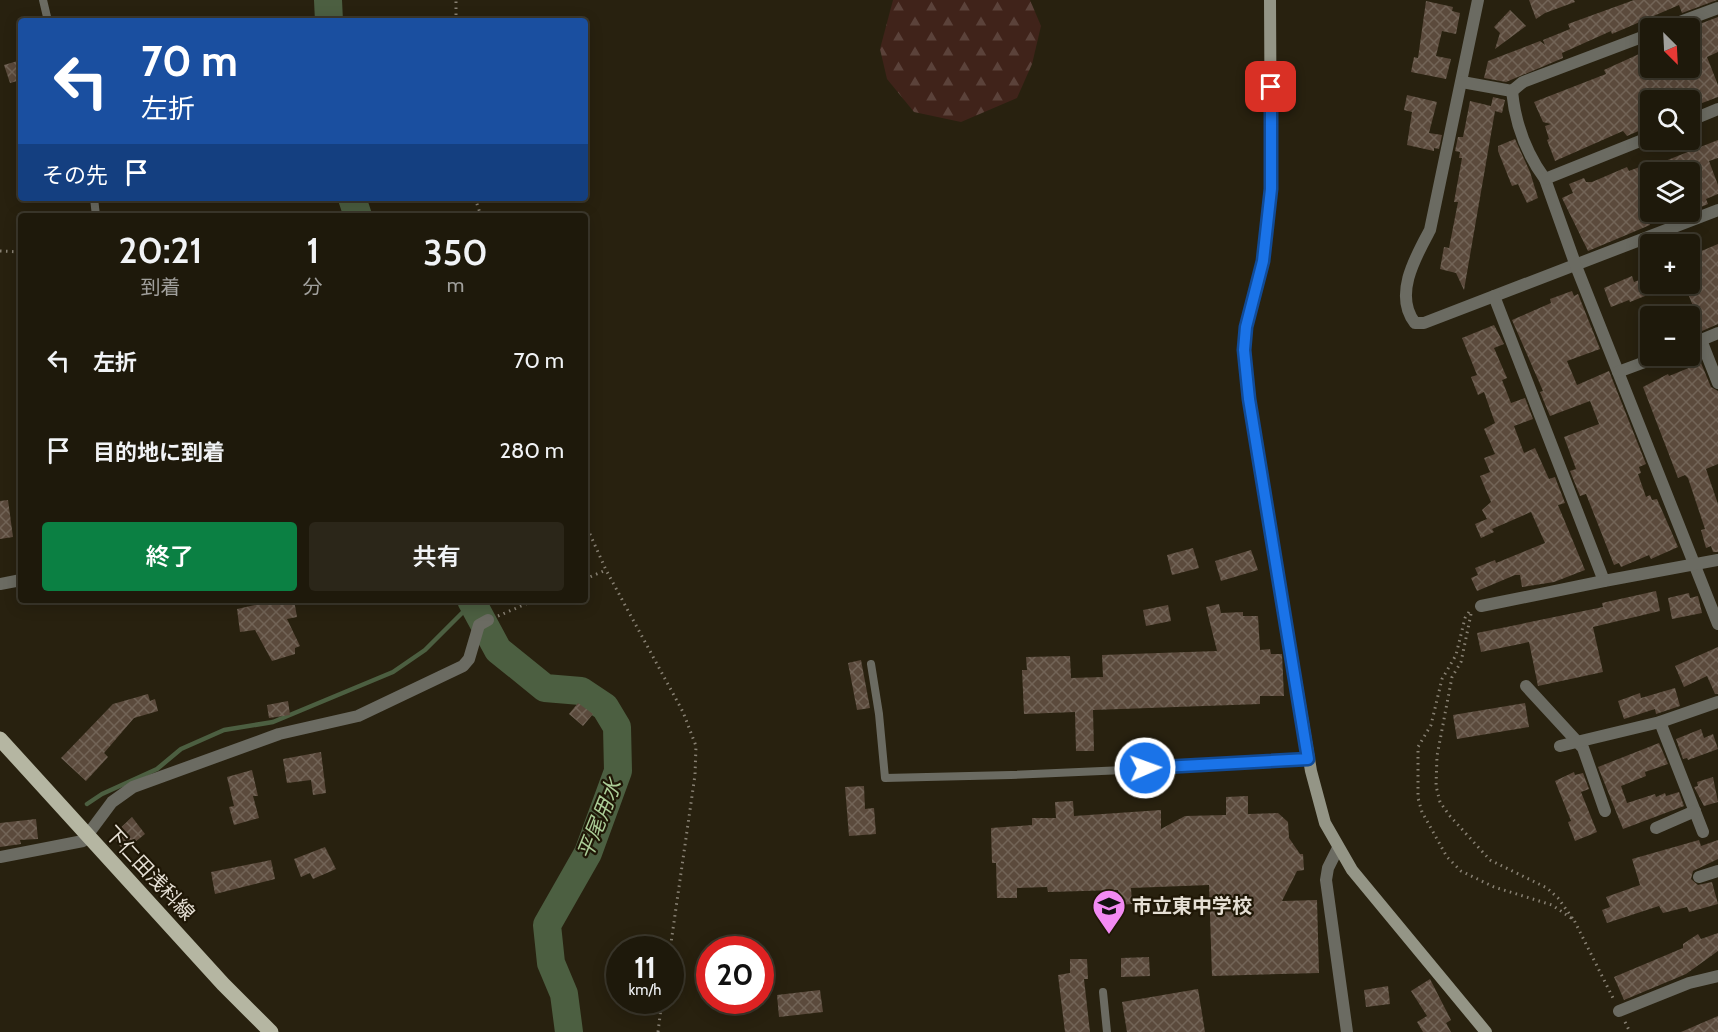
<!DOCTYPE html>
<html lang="ja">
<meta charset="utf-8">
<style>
body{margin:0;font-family:Cabin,"Noto Sans JP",sans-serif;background:#2b2619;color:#f1f3f6;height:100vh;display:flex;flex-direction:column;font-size:22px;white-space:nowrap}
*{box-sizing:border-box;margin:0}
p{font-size:20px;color:#a1a09d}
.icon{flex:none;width:33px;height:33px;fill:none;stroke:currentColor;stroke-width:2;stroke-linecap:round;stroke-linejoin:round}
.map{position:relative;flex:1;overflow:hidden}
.details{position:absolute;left:18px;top:213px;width:570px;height:390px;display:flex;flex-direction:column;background:#1e190b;border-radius:6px;box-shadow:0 3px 15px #0003,0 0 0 2px #3c382c}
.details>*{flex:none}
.banner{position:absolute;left:18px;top:18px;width:570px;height:183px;border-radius:6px;box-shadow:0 3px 15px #0003,0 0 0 2px #3c382c;background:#1a4fa0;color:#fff;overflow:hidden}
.needle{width:39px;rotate:156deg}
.tools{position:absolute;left:1640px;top:18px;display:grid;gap:12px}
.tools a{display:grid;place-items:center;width:60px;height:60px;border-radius:6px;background:#1e190b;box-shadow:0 3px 15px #0003,0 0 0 2px #3c382c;font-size:30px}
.speed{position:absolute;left:606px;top:936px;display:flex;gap:12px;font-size:30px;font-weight:700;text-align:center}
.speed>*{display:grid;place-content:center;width:78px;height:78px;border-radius:50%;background:#1e190b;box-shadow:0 3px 15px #0003,0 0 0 2px #3c382c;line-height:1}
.speed small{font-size:15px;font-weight:400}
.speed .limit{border:9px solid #d22;background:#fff;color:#111}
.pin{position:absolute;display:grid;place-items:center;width:51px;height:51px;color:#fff;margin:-26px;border-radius:12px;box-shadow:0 3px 9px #0006}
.me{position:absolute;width:66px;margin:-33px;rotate:88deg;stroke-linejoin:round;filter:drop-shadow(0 0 4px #0008)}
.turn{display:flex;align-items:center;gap:21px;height:126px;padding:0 24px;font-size:27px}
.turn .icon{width:78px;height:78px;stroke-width:2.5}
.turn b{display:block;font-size:42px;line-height:51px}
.then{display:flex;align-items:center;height:57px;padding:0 24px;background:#0003;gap:12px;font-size:22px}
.eta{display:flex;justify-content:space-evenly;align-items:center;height:102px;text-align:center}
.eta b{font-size:36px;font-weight:600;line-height:42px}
.button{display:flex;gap:12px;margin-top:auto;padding:12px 24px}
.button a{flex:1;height:69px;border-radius:6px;background:#0b8043;color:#fff;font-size:24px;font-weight:600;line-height:69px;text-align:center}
.button a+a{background:#2b2619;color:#f1f3f6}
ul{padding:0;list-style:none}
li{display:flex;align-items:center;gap:18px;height:90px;padding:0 24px}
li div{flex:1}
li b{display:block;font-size:22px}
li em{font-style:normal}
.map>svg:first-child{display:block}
.forest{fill:url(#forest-firs)}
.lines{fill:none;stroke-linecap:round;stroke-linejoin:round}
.stream{stroke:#4c5f41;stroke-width:4.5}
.river{stroke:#4c5f41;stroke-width:28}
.building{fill:url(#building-cross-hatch)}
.path{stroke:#888173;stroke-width:3;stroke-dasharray:1.5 4.5;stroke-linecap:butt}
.lane{stroke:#6b6b62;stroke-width:8}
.street{stroke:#6b6b62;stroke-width:12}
.secondary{stroke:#949586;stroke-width:12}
.primary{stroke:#b5b6a2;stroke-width:15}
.route-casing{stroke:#114b97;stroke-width:15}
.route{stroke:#1a73e8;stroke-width:10}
.labels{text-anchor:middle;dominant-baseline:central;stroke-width:4.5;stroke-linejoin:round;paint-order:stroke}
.street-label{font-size:20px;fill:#e5dfd4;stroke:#1f1706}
.poi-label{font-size:20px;font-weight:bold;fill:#e5dfd4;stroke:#1f1706;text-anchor:start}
.water-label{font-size:21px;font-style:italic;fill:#abcd97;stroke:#1f1706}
</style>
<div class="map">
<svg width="1718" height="1032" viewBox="0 0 1718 1032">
<defs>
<pattern id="forest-firs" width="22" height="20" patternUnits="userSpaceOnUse" patternTransform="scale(1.5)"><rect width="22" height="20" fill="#40231a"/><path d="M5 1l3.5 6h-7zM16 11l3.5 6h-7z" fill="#5b423a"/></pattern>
<pattern id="building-cross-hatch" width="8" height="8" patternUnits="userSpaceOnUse" patternTransform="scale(1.5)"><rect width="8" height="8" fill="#5b4a3c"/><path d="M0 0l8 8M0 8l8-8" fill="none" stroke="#726457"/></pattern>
</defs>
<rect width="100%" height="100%" fill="#28210f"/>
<polygon class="forest" points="893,0 1030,0 1041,26 1032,64 1017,98 961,122 914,112 887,79 880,49"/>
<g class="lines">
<polyline class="stream" points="87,804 102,794 157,769 181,749 224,730 273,722 393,672 425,650 472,603"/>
<g class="river">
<polyline points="328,0 329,21"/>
<polyline points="352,198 358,216"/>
<polyline points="471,600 498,650 545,688 581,691 605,707 617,727 618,771 588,853 547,925 551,963 564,994 569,1032"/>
</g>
</g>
<g class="building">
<polygon points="1529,0 1574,0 1575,2 1545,13 1536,19"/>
<polygon points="1634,0 1717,0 1682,13 1679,5 1612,34 1611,31 1562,53 1563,58 1506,82 1484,78 1488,61 1540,41 1545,45 1543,40 1570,29 1568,24"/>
<polygon points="1426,1 1453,7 1452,11 1460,13 1456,34 1442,31 1436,56 1451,59 1446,79 1411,72 1414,57 1418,58"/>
<polygon points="1510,10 1526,26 1495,49 1500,33 1494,27"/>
<polygon points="1718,17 1718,52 1707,57 1718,85 1718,97 1689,108 1689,100 1643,100 1650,116 1650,126 1627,136 1623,131 1555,161 1547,140 1549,139 1545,126 1551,124 1543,122 1534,102 1606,74 1604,70 1650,49 1650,68 1689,68 1689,41 1694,39 1689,28"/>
<polygon points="21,60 21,80 10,83 4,65"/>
<polygon points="1407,95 1437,102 1429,133 1442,135 1439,149 1434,148 1434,151 1407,145 1412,112 1404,110"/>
<polygon points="1493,97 1505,100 1502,113 1495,111 1464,290 1456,273 1440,269 1444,247 1449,248 1458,202 1454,202 1462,158 1459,158 1460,152 1455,151 1458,137 1463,137 1470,101 1491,106"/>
<polygon points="1515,139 1530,172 1538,198 1527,203 1518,184 1512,186 1498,151 1498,146"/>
<polygon points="1718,140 1718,158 1709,161 1718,185 1718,194 1706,199 1708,204 1689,212 1689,172 1650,172 1650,218 1648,219 1650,225 1588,251 1562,198 1573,193 1569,184 1584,178 1586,182 1592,182 1627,167 1629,171 1650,163 1650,167"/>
<polygon points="1718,244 1718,324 1702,331 1700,325 1689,329 1689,308 1693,306 1684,284 1689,284 1689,264 1694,261 1692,255"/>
<polygon points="1632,276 1634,282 1650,276 1650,284 1675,284 1630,302 1629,300 1611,307 1604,288"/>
<polygon points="1572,291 1574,296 1578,294 1600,349 1567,361 1577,385 1609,371 1646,464 1639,467 1641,473 1638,474 1646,497 1650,495 1652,500 1657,499 1678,547 1651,559 1649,555 1621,567 1619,563 1614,565 1586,494 1580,496 1570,471 1576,469 1564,437 1599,424 1590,401 1550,416 1540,392 1543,391 1512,320 1551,303 1550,299"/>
<polygon points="1494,325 1504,344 1494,348 1507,378 1502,380 1511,403 1525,398 1533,419 1514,426 1524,453 1535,448 1549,479 1555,477 1565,503 1558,505 1585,570 1554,582 1522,587 1520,575 1515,575 1477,591 1471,578 1478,575 1475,568 1495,560 1496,563 1545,543 1531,512 1492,529 1494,532 1481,538 1475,524 1487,519 1482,510 1491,502 1480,476 1490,472 1484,458 1495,454 1484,429 1495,423 1484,392 1478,395 1471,377 1477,375 1462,338"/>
<polygon points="1701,363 1711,387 1718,391 1718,464 1706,469 1718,504 1718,552 1713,552 1711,546 1706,548 1701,530 1705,529 1688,478 1685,475 1678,478 1643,387 1668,374 1669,376"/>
<polygon points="8,500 13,537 0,539 0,501"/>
<polygon points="1193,548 1199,568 1172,575 1167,555"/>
<polygon points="1251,550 1258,570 1221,581 1215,561"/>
<polygon points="1656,591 1660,611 1593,627 1603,672 1538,686 1529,642 1481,652 1477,633 1603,607 1602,603"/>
<polygon points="1689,593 1690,598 1698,596 1702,613 1672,619 1668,598"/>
<polygon points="278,600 294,600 297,617 287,619 300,646 295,648 295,654 272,661 255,630 240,632 237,609"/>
<polygon points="1219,604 1221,613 1243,612 1243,616 1258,616 1260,650 1270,649 1271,654 1282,654 1284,696 1260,696 1260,704 1093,710 1094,751 1076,751 1075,712 1024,714 1022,670 1027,670 1026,657 1070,656 1071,678 1103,677 1102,655 1217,651 1206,607"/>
<polygon points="1168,605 1171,621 1146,626 1143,610"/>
<polygon points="1718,647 1718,694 1715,694 1707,676 1684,687 1675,666"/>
<polygon points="861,660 870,708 857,710 848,663"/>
<polygon points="1675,688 1680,706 1656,714 1655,709 1624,719 1618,701 1640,693 1641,698"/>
<polygon points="148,694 150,701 155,699 158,711 134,718 104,753 108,757 86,781 61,758 113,704"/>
<polygon points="288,701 290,715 269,718 267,705"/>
<polygon points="578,703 593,714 583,726 569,714"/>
<polygon points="1525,703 1529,727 1457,739 1453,715"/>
<polygon points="1701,729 1704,738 1713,734 1718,749 1688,760 1687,758 1683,759 1676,739"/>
<polygon points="1659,743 1668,764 1645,772 1646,776 1621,786 1627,803 1655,794 1656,797 1665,793 1666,796 1679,792 1684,806 1623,829 1598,767"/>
<polygon points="321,752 326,793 313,795 311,780 287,783 283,759"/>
<polygon points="252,770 258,796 253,796 259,818 234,825 229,807 234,806 227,777"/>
<polygon points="1574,772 1575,775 1583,773 1589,789 1581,792 1597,832 1575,841 1568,822 1571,821 1555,781"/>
<polygon points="1713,777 1718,802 1704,806 1694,787 1698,786 1697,782"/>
<polygon points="864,786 865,809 874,808 876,834 849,836 845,787"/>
<polygon points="1248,796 1248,814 1278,813 1288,822 1289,838 1300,854 1303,854 1304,870 1297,871 1282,901 1317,900 1319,973 1212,976 1209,885 1131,888 1132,904 1119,905 1118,890 1048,892 1047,887 1017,888 1017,898 997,898 996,863 992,863 991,828 1032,825 1032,818 1056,818 1055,802 1073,801 1074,816 1161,810 1161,829 1185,816 1226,815 1226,797"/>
<polygon points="132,817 145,834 124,851 112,836"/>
<polygon points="36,819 38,839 20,840 21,844 0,847 0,823"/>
<polygon points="1699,840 1701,846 1718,840 1718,859 1693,871 1691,879 1698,885 1712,882 1718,904 1689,912 1687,907 1663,913 1659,906 1607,923 1602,910 1610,907 1606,897 1640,885 1632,859"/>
<polygon points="325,847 336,869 313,879 310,873 301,877 294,859"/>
<polygon points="271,860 275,879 215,894 211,872"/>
<polygon points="1718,933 1718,951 1686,974 1624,1000 1614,977 1683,948 1683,944 1698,934 1701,939"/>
<polygon points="1149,957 1150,976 1121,977 1121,958"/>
<polygon points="1070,959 1087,959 1088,979 1084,979 1090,1032 1065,1032 1058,975 1070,973"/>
<polygon points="1430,979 1451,1020 1446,1023 1451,1032 1423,1032 1417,1022 1427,1016 1411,991"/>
<polygon points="1388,986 1390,1004 1366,1007 1364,990"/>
<polygon points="1198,989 1205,1032 1127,1032 1122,1002"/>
<polygon points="820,990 823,1012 779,1017 777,995"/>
<polygon points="1718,1016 1718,1032 1681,1032"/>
</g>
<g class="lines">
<g class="path">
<polyline points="456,21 456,0"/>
<polyline points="475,198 481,216"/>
<polyline points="0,251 21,252"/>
<polyline points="585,523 606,570 683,712 696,746 695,775 670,950"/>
<polyline points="585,579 606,570"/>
<polyline points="1469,612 1465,618 1456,655 1442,679 1431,725 1418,747 1418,798 1422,812 1447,857 1461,871 1494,887 1552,905 1574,920 1614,1000"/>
<polyline points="1471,614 1461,662 1452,677 1437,756 1436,786 1440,802 1449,815 1490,860 1547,888 1558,898 1573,919"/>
<polyline points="498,616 535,600"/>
<polyline points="1625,1022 1630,1032"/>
<polyline points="658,1032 662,1000"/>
</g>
<g class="lane">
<polyline points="43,0 48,21"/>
<polyline points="94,198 96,216"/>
<polyline points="871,664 879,714 885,778 1011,775 1261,764 1308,759"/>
<polyline points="1103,992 1107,1032"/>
</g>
<g class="street">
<path d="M1478 0 1430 230C1416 256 1393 295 1415 323H1424L1718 210"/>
<polyline points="1664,28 1718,8"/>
<polyline points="1462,82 1512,91 1523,82 1650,34"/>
<path d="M1512 91C1515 122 1526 153 1545 179L1576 266 1718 624"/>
<polyline points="1689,121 1718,109"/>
<polyline points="1545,179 1650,137"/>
<polyline points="1494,296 1604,581 1718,560"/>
<polyline points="1701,340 1718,383"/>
<polyline points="1689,345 1718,333"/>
<polyline points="1618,372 1661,356"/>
<polyline points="0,584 21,580"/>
<polyline points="1481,606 1604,581"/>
<polyline points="1526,686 1583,748 1605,811"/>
<polyline points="1660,722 1703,832"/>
<polyline points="1560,746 1660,722 1718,702"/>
<polyline points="1656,828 1695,811"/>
<polyline points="1338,848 1328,868 1326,880 1347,1032"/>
<polyline points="0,857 83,841 112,802 133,787 279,734 358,716 463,666 469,659 479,625 488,620"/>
<polyline points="1699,877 1718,871"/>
<polyline points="1619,1011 1689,983 1718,976"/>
</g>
<polyline class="secondary" points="1270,0 1271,189 1263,261 1246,327 1244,349 1249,399 1311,771 1325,823 1352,870 1486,1032"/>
<polyline class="primary" points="0,739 223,984 271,1032"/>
</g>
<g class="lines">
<defs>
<polyline id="route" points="1145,768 1308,759 1249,399 1244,350 1246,327 1263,261 1271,189 1271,87"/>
</defs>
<use href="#route" class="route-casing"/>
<use href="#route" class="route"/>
</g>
<defs>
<symbol id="school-pin" viewBox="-11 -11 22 30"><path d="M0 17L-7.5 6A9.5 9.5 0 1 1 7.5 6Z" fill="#f28af3" stroke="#1f1706"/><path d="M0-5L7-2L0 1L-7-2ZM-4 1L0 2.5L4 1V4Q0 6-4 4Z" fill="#111"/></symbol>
</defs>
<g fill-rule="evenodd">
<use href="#school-pin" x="1090" y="887" width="38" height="52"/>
</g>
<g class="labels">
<g class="street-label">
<text transform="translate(150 873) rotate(47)">下仁田浅科線</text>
</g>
<g class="poi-label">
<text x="1132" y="906">市立東中学校</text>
</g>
<g class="water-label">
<text transform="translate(599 819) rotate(-68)">平尾用水</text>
</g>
</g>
</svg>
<div class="tools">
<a><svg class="needle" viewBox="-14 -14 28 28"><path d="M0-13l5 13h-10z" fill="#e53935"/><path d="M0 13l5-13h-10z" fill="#a1a09d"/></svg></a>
<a><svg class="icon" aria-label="search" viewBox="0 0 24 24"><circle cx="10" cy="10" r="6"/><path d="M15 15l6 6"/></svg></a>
<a><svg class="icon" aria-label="layers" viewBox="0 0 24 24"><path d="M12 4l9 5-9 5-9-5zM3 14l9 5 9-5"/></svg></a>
<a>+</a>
<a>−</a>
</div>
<div class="speed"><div>11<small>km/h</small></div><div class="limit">20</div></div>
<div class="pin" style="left:1271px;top:87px;background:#d93025"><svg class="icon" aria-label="arrive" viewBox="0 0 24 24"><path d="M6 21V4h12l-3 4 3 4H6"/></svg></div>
<svg class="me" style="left:1145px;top:768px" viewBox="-20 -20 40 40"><circle r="17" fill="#1a73e8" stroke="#fff" stroke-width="3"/><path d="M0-11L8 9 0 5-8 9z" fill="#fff"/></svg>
<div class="banner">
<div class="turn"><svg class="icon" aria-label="left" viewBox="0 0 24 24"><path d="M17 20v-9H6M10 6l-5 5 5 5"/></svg><div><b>70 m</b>左折</div></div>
<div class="then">その先<svg class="icon" aria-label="arrive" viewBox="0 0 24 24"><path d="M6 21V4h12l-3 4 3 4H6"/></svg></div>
</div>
<section class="details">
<div class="eta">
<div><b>20:21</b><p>到着</p></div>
<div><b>1</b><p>分</p></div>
<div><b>350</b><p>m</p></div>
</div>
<ul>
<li><svg class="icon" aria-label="left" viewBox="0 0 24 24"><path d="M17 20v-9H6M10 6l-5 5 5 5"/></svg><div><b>左折</b></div><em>70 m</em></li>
<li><svg class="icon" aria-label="arrive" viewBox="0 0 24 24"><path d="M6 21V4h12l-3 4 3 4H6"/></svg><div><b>目的地に到着</b></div><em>280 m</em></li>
</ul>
<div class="button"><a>終了</a><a>共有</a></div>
</section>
</div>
